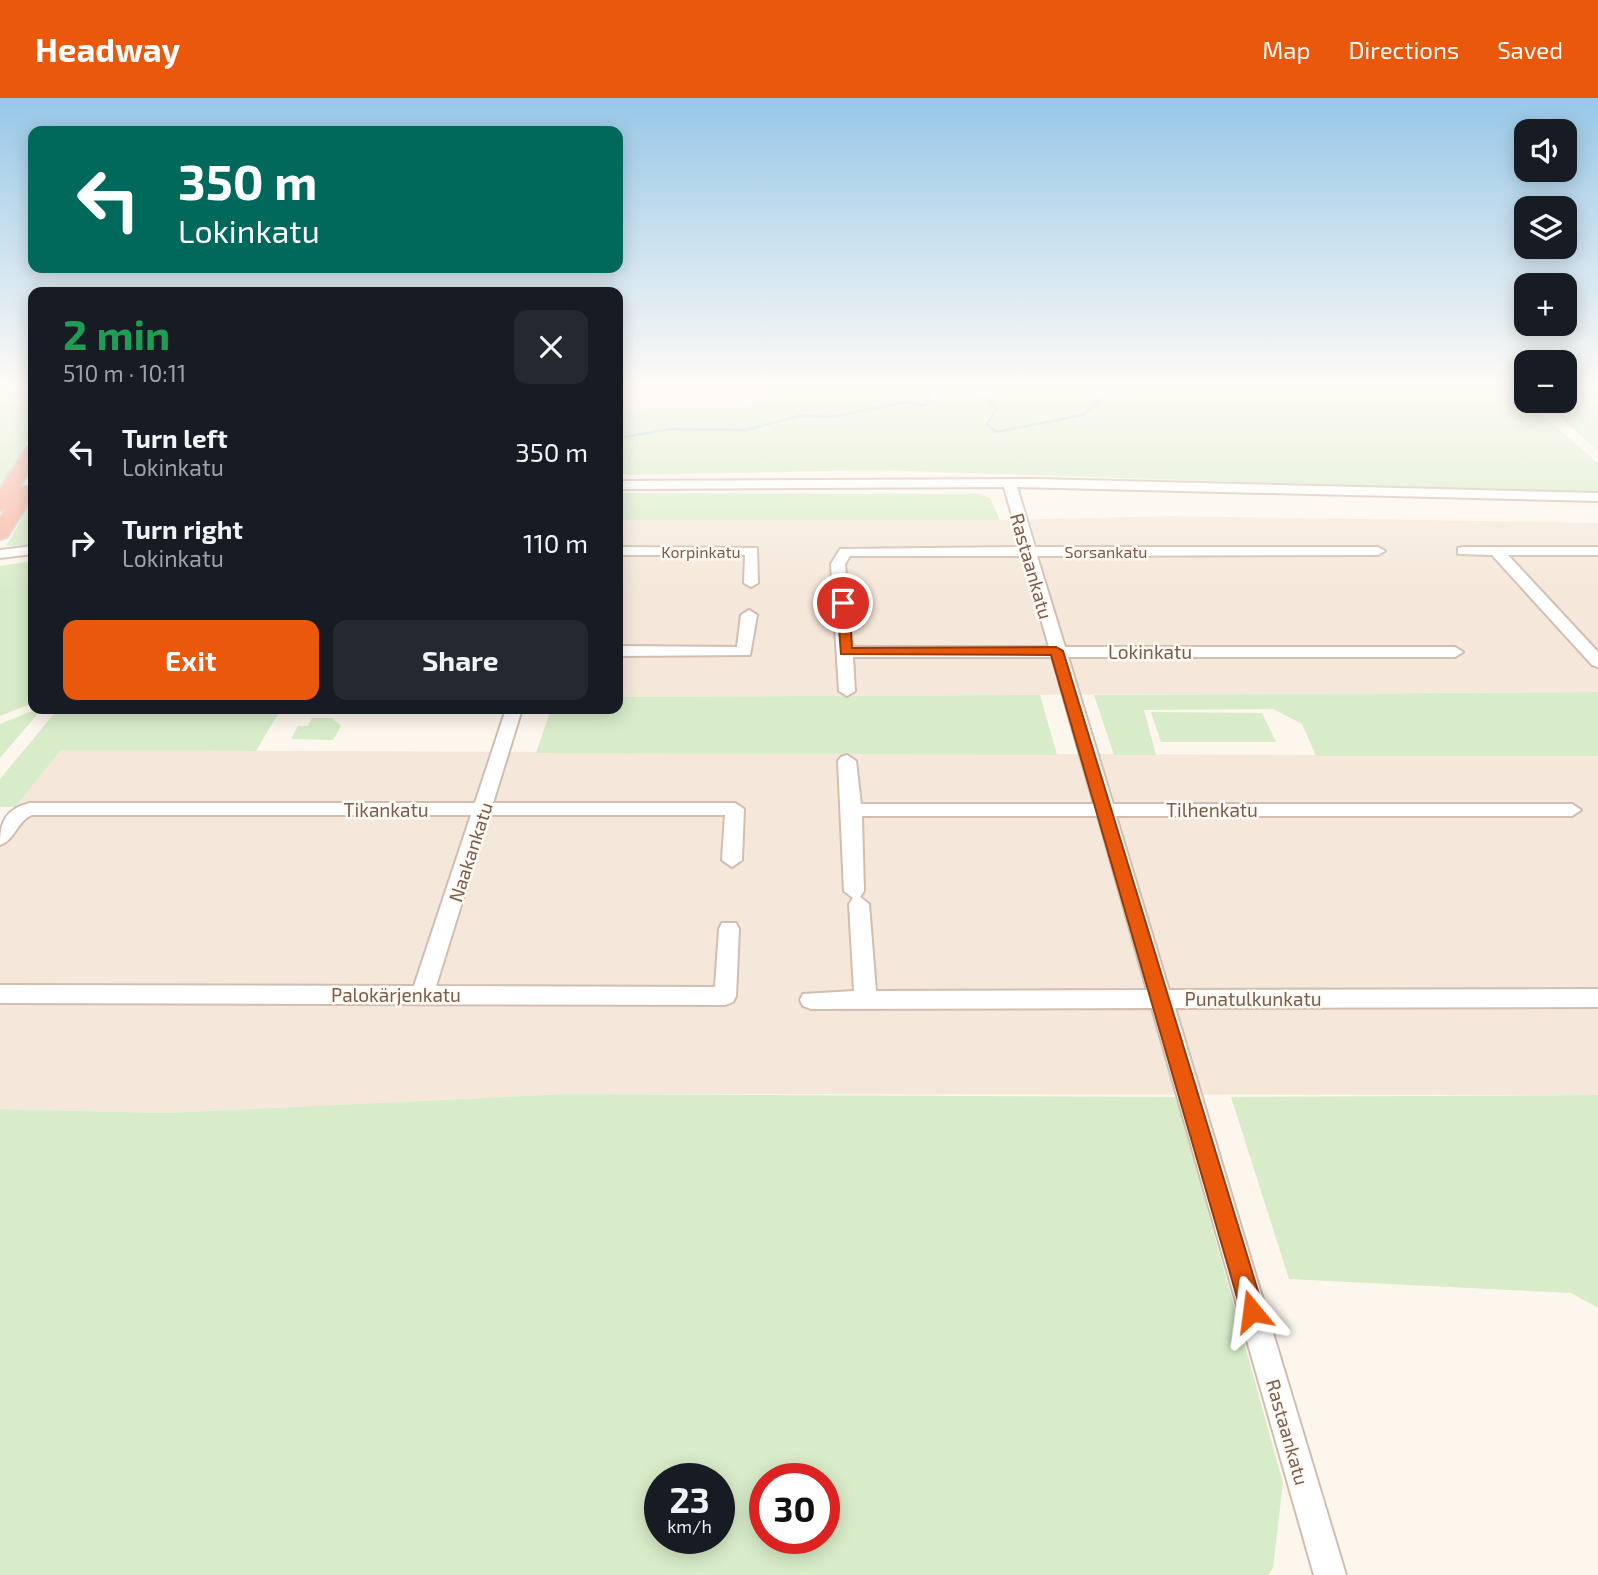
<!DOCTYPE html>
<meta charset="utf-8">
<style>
body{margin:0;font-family:"Exo 2",sans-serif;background:#242831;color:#f1f3f6;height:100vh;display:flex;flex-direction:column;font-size:26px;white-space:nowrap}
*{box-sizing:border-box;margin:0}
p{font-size:23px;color:#9ea1a6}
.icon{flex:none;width:38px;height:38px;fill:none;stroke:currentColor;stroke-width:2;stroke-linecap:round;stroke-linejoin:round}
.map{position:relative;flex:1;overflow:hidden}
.panel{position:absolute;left:28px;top:189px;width:595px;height:427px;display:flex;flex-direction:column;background:#171b24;border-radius:14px;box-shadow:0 4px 18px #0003}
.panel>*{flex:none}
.hud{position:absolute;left:28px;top:28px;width:595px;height:147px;border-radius:14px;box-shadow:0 4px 18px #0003;background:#00695c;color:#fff;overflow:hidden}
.fabs{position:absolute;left:1514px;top:21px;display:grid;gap:14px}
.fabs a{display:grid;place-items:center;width:63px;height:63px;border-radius:14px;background:#171b24;box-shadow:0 4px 18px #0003;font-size:35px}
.speed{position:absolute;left:644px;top:1365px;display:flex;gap:14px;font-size:35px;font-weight:700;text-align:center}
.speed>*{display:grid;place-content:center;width:91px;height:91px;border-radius:50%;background:#171b24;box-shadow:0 4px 18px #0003;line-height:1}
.speed small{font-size:18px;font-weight:400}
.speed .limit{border:10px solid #d22;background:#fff;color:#111}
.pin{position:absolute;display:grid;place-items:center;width:60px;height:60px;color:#fff;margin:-30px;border:4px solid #fff;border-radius:50%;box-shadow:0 2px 7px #0007}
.me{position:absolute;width:77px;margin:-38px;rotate:344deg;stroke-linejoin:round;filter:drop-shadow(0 0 5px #0008)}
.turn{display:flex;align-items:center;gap:24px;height:147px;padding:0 35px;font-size:32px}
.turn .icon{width:91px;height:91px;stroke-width:2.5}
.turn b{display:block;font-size:49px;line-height:60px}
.round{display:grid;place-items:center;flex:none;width:74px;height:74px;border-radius:14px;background:#242831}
.head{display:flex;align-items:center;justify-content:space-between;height:119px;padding:0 35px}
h1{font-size:42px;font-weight:700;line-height:52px;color:#1e9e55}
.primary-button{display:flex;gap:14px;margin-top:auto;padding:14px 35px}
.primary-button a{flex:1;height:80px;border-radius:14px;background:#ea580c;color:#fff;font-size:28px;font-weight:700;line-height:80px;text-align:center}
.primary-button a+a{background:#242831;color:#f1f3f6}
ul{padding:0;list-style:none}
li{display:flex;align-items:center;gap:21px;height:91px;padding:0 35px}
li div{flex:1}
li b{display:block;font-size:26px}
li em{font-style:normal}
header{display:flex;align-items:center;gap:42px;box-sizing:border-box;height:98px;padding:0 35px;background:#ea580c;color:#fff}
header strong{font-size:33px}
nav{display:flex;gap:38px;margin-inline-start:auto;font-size:24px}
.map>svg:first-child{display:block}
.residential{fill:#f5e8da}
.commercial{fill:#fde8e0}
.green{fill:#d8ecc9;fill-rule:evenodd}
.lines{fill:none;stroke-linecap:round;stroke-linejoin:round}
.stream{stroke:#a5d3da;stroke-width:2.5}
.minor-casing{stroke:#d1beb0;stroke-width:4}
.highway-casing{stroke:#dad1cd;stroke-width:4}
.minor{fill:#fff;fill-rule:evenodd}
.highway{fill:#f7b7a3;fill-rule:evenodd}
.route{fill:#ea580c;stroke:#983908;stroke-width:2}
.labels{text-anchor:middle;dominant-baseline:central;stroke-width:5;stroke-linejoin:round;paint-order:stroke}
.far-street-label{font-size:16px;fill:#7a5c4d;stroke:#fffaf3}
.street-label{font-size:19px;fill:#7a5c4d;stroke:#fffaf3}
</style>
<header>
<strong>Headway</strong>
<nav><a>Map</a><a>Directions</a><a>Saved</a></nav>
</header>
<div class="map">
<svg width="1598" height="1477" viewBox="0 0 1598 1477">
<rect width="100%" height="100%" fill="#fdf6ec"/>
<g class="residential">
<polygon points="1172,418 1598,425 1598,594 618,599 618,422 1000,422"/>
<polygon points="61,652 1598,658 1598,997 568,996 166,1015 0,1011 0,727"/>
</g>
<polygon class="commercial" points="765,289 761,303 748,309 620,311 618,317 618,290"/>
<g class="green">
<polygon points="765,289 1519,289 1526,303 1598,365 1598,395 873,372 629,377 618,374 620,311 738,310 761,303"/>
<polygon points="1565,289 1598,289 1598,353 1543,303 1564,303"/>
<polygon points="0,290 33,290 33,333 0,390"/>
<polygon points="624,395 979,396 990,400 1000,422 618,422 618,396"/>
<polygon points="33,401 33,447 6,448"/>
<polygon points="33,463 33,605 0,618 0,468"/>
<polygon points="1598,594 1598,658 1316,658 1302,626 1273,611 1144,612 1156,657 1114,657 1094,597"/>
<polygon points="1040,597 1057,657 536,655 551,611 618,611 618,599"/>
<polygon points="58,611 281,611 256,653 61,652 15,709 0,709 0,681"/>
<polygon points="32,613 40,613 0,660 0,626"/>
<polygon points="1151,614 1262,615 1276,644 1161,644"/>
<polygon points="312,620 332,620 341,628 333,642 291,641 298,628 308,628"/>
<path d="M568 996 1176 999 1283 1385 1273 1470 1268 1477H0V1011L166 1015ZM660 1381H719V1440H660ZM765 1381H824V1440H765Z"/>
<polygon points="1598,997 1598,1210 1571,1195 1289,1181 1231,999"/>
</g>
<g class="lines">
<g class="stream">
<polyline points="1294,289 1317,289"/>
<path d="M625 339 671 331 746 332 799 318 833 319 905 304 923 308 928 305 929 295C952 290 980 293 997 310L987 326 996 334 1083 317 1117 289"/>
</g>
<defs>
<g id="minor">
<path d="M1038 381 1598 395V403L1017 389 1035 449H1378L1385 453 1378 457 1037 458 1065 549H1455L1463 554 1455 559H1068L1113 706H1572L1581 712 1572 718H1116L1169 892 1598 891V909L1175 910 1346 1477H1314L1152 910 811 911 803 908 800 902 803 896 854 893 849 806 853 800 844 793 838 663 841 659 847 657 856 663 861 706H1094L1052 559H853L855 593 847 598 839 593 831 466 840 451 1021 449 1004 389 618 391V383ZM850 458H1023L1049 549H852L845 466ZM862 718H1098L1147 892 876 893 869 806 860 799 864 793Z"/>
<polygon points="33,448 33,456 0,460 0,452"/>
<polygon points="618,449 757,450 758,485 751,489 744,485 745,457 618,457"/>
<polygon points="1463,449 1598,449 1598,457 1508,457 1598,554 1598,569 1592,567 1492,457 1458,456 1458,450"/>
<polygon points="749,512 757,517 750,557 618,558 618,548 737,549 741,517"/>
<path d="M506 611H522L493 705H735L744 711 742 762 732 769 722 762 725 717H489L436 888 715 889 719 831 722 825H736L739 831 736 898 733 904 725 907 0 905V887L414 888 471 717H32C17 723 15 742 0 747 0 723 6 711 30 705H475Z"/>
</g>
<polygon id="highway" points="33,348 33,367 15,396 20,389 33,389 33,398 7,439 0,441 0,420 6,410 0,412 0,391 27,349"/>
</defs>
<use href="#minor" class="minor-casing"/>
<use href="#highway" class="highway-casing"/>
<use href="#minor" class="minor"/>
<use href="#highway" class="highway"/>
</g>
<linearGradient id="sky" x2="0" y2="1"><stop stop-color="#97c7e8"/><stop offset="0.58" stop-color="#fefbf6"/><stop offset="1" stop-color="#fefbf6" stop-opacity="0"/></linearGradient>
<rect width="1598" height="496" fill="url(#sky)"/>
<polygon class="route" points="843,501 849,505 852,550 1056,549 1063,553 1264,1213 1261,1221 1252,1225 1244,1221 1241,1213 1051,557 841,556 837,505"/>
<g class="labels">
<g class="far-street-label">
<text x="701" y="453">Korpinkatu</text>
<text x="1106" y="453">Sorsankatu</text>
</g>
<g class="street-label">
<text transform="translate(1032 468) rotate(74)">Rastaankatu</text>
<text x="1150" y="553">Lokinkatu</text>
<text x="386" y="711">Tikankatu</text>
<text x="1212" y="711">Tilhenkatu</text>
<text transform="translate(470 754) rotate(-72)">Naakankatu</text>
<text x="396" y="896">Palokärjenkatu</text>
<text x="1253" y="900">Punatulkunkatu</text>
<text transform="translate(1288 1334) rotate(74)">Rastaankatu</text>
</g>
</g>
</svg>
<div class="fabs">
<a><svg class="icon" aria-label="sound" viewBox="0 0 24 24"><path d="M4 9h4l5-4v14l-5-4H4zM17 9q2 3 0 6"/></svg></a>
<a><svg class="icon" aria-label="layers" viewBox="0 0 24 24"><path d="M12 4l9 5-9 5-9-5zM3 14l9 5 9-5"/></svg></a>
<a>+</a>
<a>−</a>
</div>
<div class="speed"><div>23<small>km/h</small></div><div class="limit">30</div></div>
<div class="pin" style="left:843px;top:505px;background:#d93025"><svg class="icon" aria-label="arrive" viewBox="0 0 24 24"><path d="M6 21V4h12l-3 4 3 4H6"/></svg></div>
<svg class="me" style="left:1252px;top:1213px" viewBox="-20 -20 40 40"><path d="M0-17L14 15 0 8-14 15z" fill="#ea580c" stroke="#fff" stroke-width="4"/></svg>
<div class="hud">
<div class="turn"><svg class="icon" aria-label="left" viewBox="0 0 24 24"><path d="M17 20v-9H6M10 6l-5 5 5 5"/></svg><div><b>350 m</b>Lokinkatu</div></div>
</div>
<section class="panel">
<div class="head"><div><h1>2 min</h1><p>510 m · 10:11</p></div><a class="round"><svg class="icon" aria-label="close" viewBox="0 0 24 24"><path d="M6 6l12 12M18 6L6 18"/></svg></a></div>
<ul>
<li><svg class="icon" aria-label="left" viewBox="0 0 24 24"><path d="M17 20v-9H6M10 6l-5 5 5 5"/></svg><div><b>Turn left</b><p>Lokinkatu</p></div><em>350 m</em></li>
<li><svg class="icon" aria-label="right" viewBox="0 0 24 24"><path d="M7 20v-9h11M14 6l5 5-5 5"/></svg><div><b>Turn right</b><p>Lokinkatu</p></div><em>110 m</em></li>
</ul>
<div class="primary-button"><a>Exit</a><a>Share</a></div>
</section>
</div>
